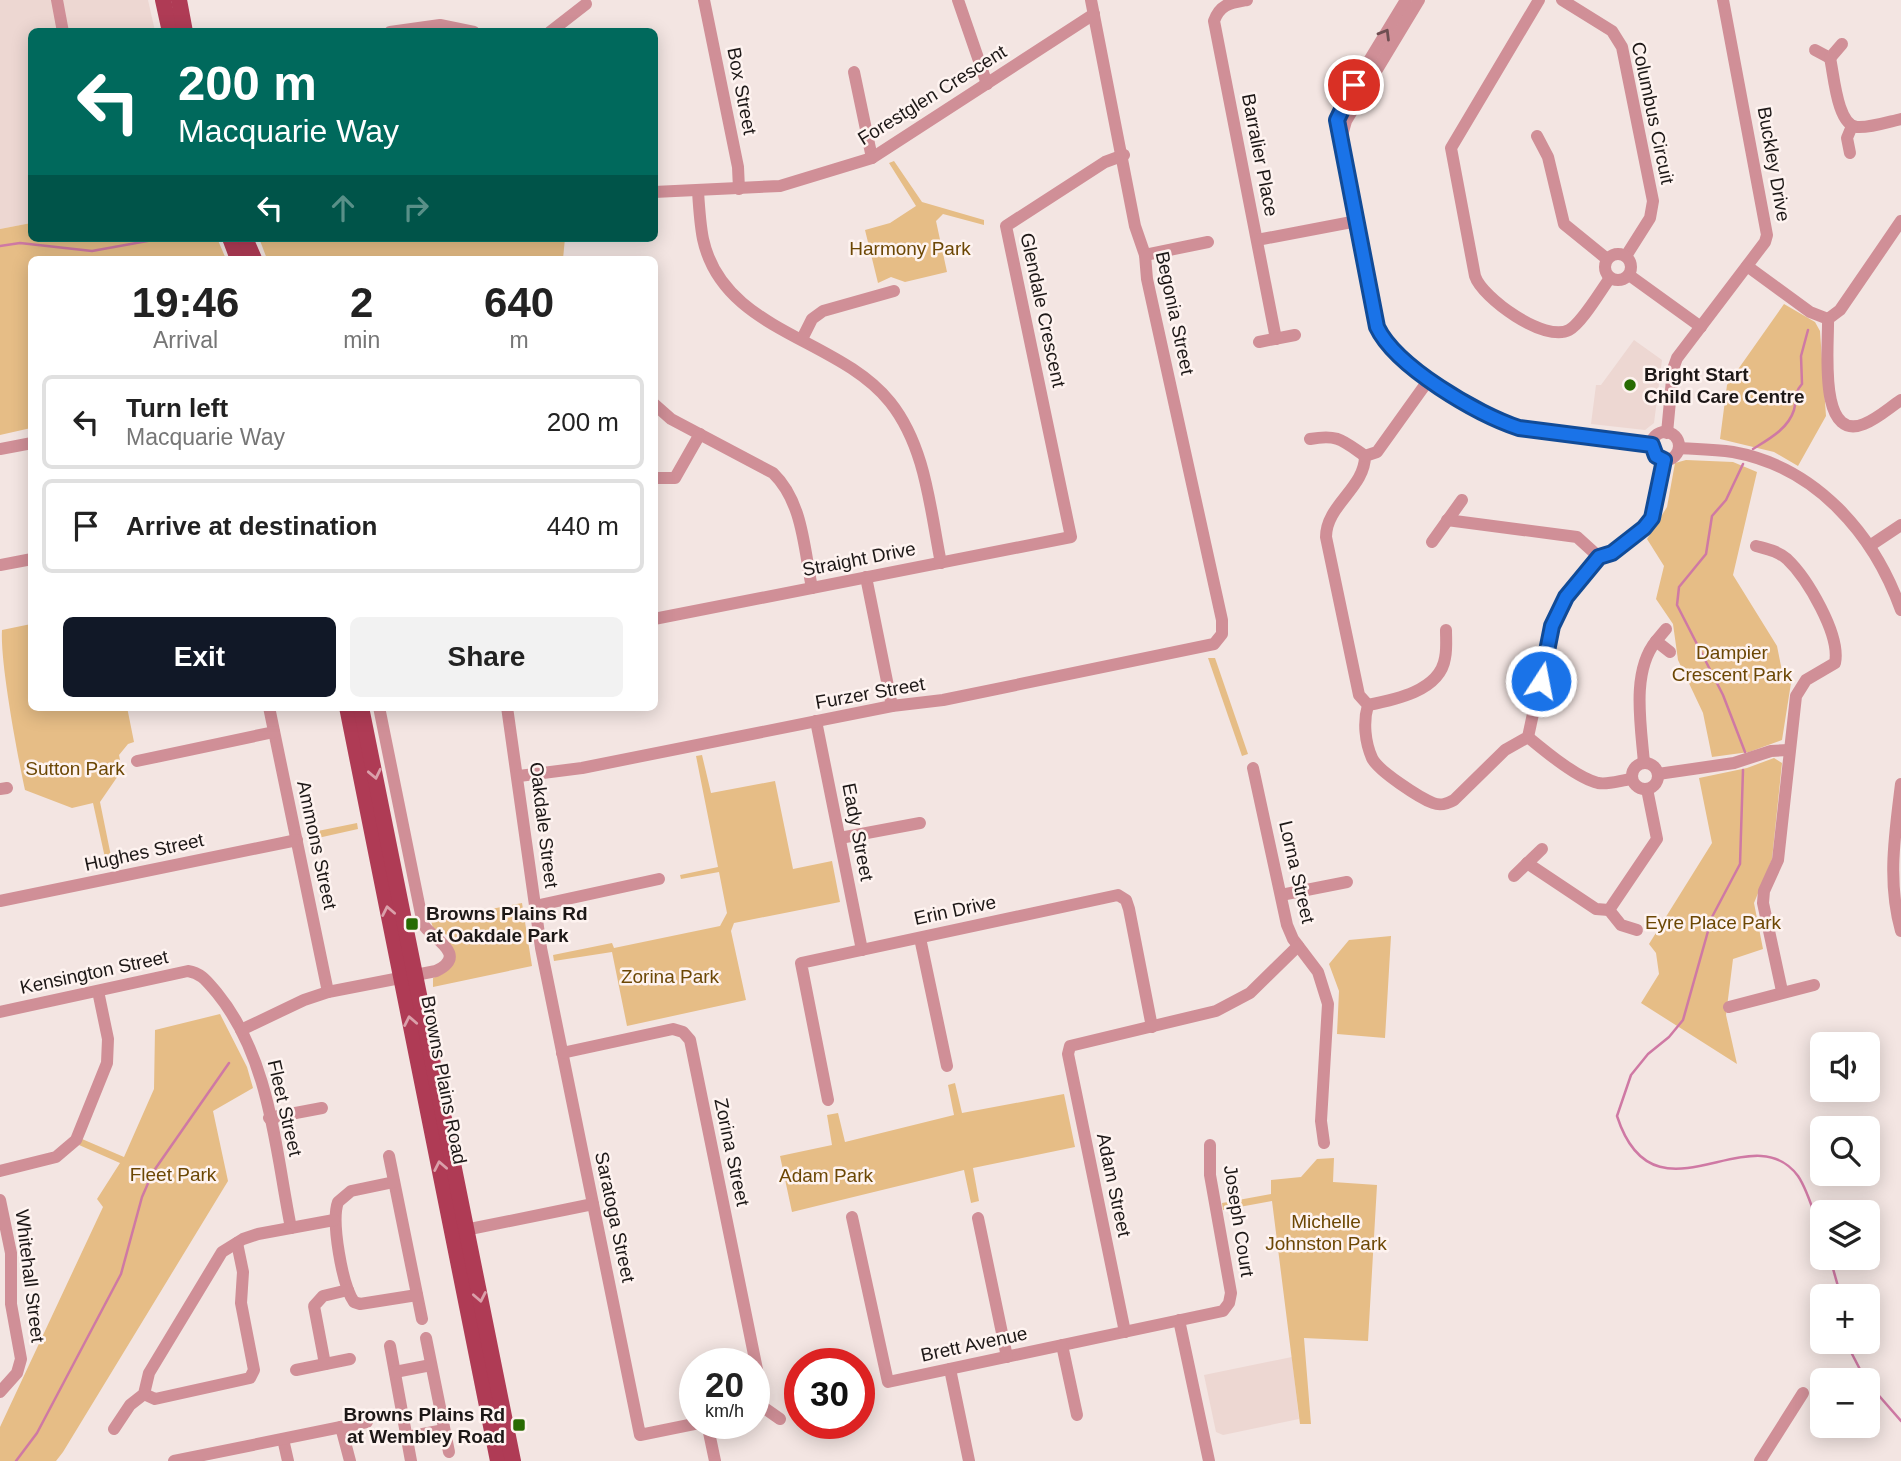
<!DOCTYPE html>
<meta charset="utf-8">
<style>
body{margin:0;font-family:Arial,sans-serif;background:#f2f2f2;color:#222;height:100vh;display:flex;flex-direction:column;font-size:26px;white-space:nowrap}
*{box-sizing:border-box;margin:0}
p{font-size:23px;color:#767676}
.icon{flex:none;width:38px;height:38px;fill:none;stroke:currentColor;stroke-width:2;stroke-linecap:round;stroke-linejoin:round}
.map{position:relative;flex:1;overflow:hidden}
.details{position:absolute;left:28px;top:256px;width:630px;height:455px;display:flex;flex-direction:column;background:#fff;border-radius:10px;box-shadow:0 4px 18px #0003}
.details>*{flex:none}
.banner{position:absolute;left:28px;top:28px;width:630px;height:214px;border-radius:10px;box-shadow:0 4px 18px #0003;background:#00695c;color:#fff;overflow:hidden}
.fabs{position:absolute;left:1810px;top:1032px;display:grid;gap:14px}
.fabs a{display:grid;place-items:center;width:70px;height:70px;border-radius:10px;background:#fff;box-shadow:0 4px 18px #0003;font-size:35px}
.speed{position:absolute;left:679px;top:1348px;display:flex;gap:14px;font-size:35px;font-weight:700;text-align:center}
.speed>*{display:grid;place-content:center;width:91px;height:91px;border-radius:50%;background:#fff;box-shadow:0 4px 18px #0003;line-height:1}
.speed small{font-size:18px;font-weight:400}
.speed .limit{border:10px solid #d22;background:#fff;color:#111}
.pin{position:absolute;display:grid;place-items:center;width:60px;height:60px;color:#fff;margin:-30px;border:4px solid #fff;border-radius:50%;box-shadow:0 2px 7px #0007}
.me{position:absolute;width:77px;margin:-38px;rotate:11deg;stroke-linejoin:round;filter:drop-shadow(0 0 5px #0008)}
.turn{display:flex;align-items:center;gap:24px;height:147px;padding:0 35px;font-size:32px}
.turn .icon{width:91px;height:91px;stroke-width:2.5}
.turn b{display:block;font-size:49px;line-height:60px}
.lanes{display:flex;align-items:center;height:66px;padding:0 35px;background:#0003;justify-content:center;gap:35px;direction:ltr}
.lanes .off{opacity:.35}
.eta{display:flex;justify-content:space-evenly;align-items:center;height:119px;text-align:center}
.eta b{font-size:42px;font-weight:700;line-height:49px}
.primary-button{display:flex;gap:14px;margin-top:auto;padding:14px 35px}
.primary-button a{flex:1;height:80px;border-radius:10px;background:#111827;color:#fff;font-size:28px;font-weight:700;line-height:80px;text-align:center}
.primary-button a+a{background:#f2f2f2;color:#222}
ul{padding:0;list-style:none}
li{display:flex;align-items:center;gap:21px;height:94px;margin:0 14px 10px;padding:0 21px;border:4px solid #e0e0e0;border-radius:10px}
li div{flex:1}
li b{display:block;font-size:26px}
li em{font-style:normal}
.map>svg:first-child{display:block}
.built{fill:#edd7d2}
.green{fill:#e6bd86}
.lines{fill:none;stroke-linecap:round;stroke-linejoin:round}
.stream{stroke:#cf79a4;stroke-width:2.5}
.minor{stroke:#d08f97;stroke-width:12}
.major{stroke:#af3b55;stroke-width:16}
.oneway{stroke:#6e4e51}
.oneway2{stroke:#daa0aa}
.route-casing{stroke:#114b97;stroke-width:18}
.route{stroke:#1a73e8;stroke-width:12}
.poi-dot{fill:#286b02;stroke:#fef3f0;stroke-width:2.5}
.labels{text-anchor:middle;dominant-baseline:central;stroke-width:5;stroke-linejoin:round;paint-order:stroke}
.street-label{font-size:19px;fill:#1d1817;stroke:#fef3f0}
.park-label{font-size:19px;fill:#6c4704;stroke:#fef3f0}
.poi-label{font-size:19px;font-weight:bold;fill:#1d1817;stroke:#fef3f0;text-anchor:start}
</style>
<div class="map">
<svg width="1901" height="1461" viewBox="0 0 1901 1461">
<rect width="100%" height="100%" fill="#f3e5e2"/>
<g class="built">
<polygon points="0,0 148,0 155,31 32,32 31,223 0,229"/>
<polygon points="1634,340 1662,360 1654,423 1645,430 1591,424 1596,385 1601,385"/>
<polygon points="1292,1357 1299,1419 1223,1435 1216,1432 1204,1375"/>
</g>
<g class="green">
<polygon points="894,161 922,202 984,220 984,225 943,214 936,221 947,272 905,282 891,277 878,283 865,230 890,223 916,206 889,163"/>
<polygon points="31,223 32,238 217,238 226,259 32,259 31,428 0,435 0,229"/>
<polygon points="259,238 565,238 563,259 267,259"/>
<polygon points="1784,304 1815,322 1820,331 1826,416 1798,466 1774,452 1720,439 1727,385"/>
<polygon points="1686,460 1733,462 1757,472 1733,575 1777,646 1783,676 1791,683 1782,740 1749,752 1712,757 1703,713 1678,660 1673,624 1656,599 1664,566 1647,539 1667,507 1675,463"/>
<path d="M31 624 32 707H127L134 742 128 744 119 755 122 770 100 802 113 866 107 867 93 803 72 808 25 790C17 753 0 662 2 630Z"/>
<polygon points="1208,658 1215,658 1248,754 1242,756"/>
<polygon points="702,755 711,793 775,781 793,869 832,861 840,902 734,923 731,931 746,1000 627,1026 612,952 554,961 553,955 612,943 614,948 720,926 727,913 719,872 681,879 680,875 718,867 696,756"/>
<polygon points="1774,758 1782,763 1772,859 1754,903 1763,949 1733,959 1726,1015 1737,1064 1641,1003 1659,974 1656,953 1649,944 1712,843 1699,778 1747,768"/>
<polygon points="357,823 358,829 309,840 308,833"/>
<polygon points="522,903 532,966 433,987 433,978 444,973 454,956 447,935 433,928 431,921"/>
<polygon points="1391,936 1385,1038 1337,1034 1339,991 1329,964 1349,940"/>
<polygon points="220,1014 247,1067 253,1088 213,1111 228,1181 63,1452 56,1461 0,1461 0,1427 103,1207 97,1199 120,1163 79,1145 82,1139 124,1157 154,1089 155,1030"/>
<polygon points="955,1083 962,1113 1064,1094 1075,1147 973,1168 979,1201 971,1203 964,1170 792,1212 780,1156 832,1145 827,1115 838,1113 845,1142 954,1115 948,1085"/>
<polygon points="1334,1158 1333,1182 1377,1185 1368,1341 1304,1338 1311,1424 1300,1424 1272,1201 1223,1210 1222,1203 1271,1194 1271,1180 1301,1177 1317,1159"/>
</g>
<g class="lines">
<g class="stream">
<polyline points="0,246 20,243 92,251 164,238"/>
<path d="M1753 449C1769 439 1788 429 1794 410 1797 398 1794 393 1802 384L1801 356 1808 330"/>
<polyline points="1743,464 1726,500 1712,516 1706,554 1679,587 1677,605 1723,695 1745,752"/>
<path d="M1743 770 1740 864 1712 917 1683 1020 1669 1037 1648 1054 1631 1075 1617 1116C1654 1231 1751 1112 1798 1176 1809 1192 1815 1218 1822 1236"/>
<polyline points="1830,1258 1841,1297"/>
<polyline points="1849,1342 1851,1352 1866,1381"/>
<polyline points="1867,1382 1901,1421"/>
<polyline points="16,1461 37,1433 121,1274 142,1197 153,1172 229,1063"/>
</g>
<g class="minor">
<polyline points="57,0 63,32"/>
<polyline points="704,0 738,167 739,189"/>
<polyline points="958,0 987,84"/>
<path d="M1247 0C1230 3 1220 4 1214 21L1276 339"/>
<path d="M1406 0 1342 105 1337 120 1377 327C1396 367 1477 414 1519 428L1652 445"/>
<path d="M1539 0 1451 148 1475 276C1482 298 1545 343 1569 330 1582 323 1601 290 1610 278"/>
<polyline points="1562,0 1612,31 1622,47 1653,201 1650,218 1626,256"/>
<polyline points="390,32 440,25 474,32"/>
<polyline points="550,32 586,4"/>
<polyline points="1815,50 1830,58 1842,44"/>
<path d="M1830 58C1834 75 1837 125 1857 127 1870 128 1888 122 1901 119"/>
<polyline points="854,72 872,158"/>
<polyline points="1342,135 1346,121 1419,0"/>
<polyline points="1537,136 1548,157 1564,224 1607,259"/>
<polyline points="1850,153 1847,138 1852,126"/>
<path d="M698 191C699 207 700 224 703 239 723 332 838 337 890 402 926 447 930 509 941 563"/>
<polyline points="654,192 780,186 872,158 1094,14"/>
<polyline points="1257,240 1357,221"/>
<circle cx="1618" cy="267" r="13"/>
<polyline points="1145,255 1208,242"/>
<polyline points="1747,266 1810,312 1828,319 1840,310 1901,221"/>
<polyline points="1629,275 1701,327"/>
<path d="M1828 319C1829 343 1817 443 1864 424 1877 419 1889 408 1901 400"/>
<polyline points="802,339 812,319 823,311 894,291"/>
<polyline points="1259,342 1295,335"/>
<path d="M1430 378 1377 452 1365 456C1365 488 1326 505 1326 537L1359 695 1368 705C1363 722 1365 742 1372 758 1378 771 1420 798 1433 803 1441 806 1447 804 1454 800L1505 750 1528 737 1552 626 1566 597 1599 557 1612 553 1644 528 1652 518 1664 460"/>
<path d="M654 404 671 419 773 473C803 502 804 549 812 588"/>
<circle cx="1665" cy="446" r="14"/>
<polyline points="1667,433 1673,369 1677,358 1765,242 1767,235 1723,0"/>
<path d="M1310 439C1338 434 1342 440 1365 456"/>
<path d="M1679 448C1696 449 1715 449 1733 452 1816 467 1874 534 1901 610"/>
<polyline points="0,449 32,443"/>
<polyline points="654,478 675,478 700,434"/>
<polyline points="1447,520 1577,537 1599,557"/>
<polyline points="1432,542 1462,500"/>
<polyline points="1871,545 1901,525"/>
<path d="M1756 546C1767 549 1778 551 1787 559 1807 578 1841 635 1835 663L1806 680 1796 696 1778 860 1764 891 1763 903 1782 991"/>
<polyline points="0,565 32,559"/>
<polyline points="866,577 892,706"/>
<polyline points="654,619 1071,537 1006,226 1105,162 1124,155"/>
<polyline points="1666,629 1656,641 1670,652"/>
<path d="M1368 705C1394 700 1440 691 1445 658 1447 649 1446 639 1446 630"/>
<polyline points="269,707 328,992"/>
<polyline points="507,707 541,948 640,1435 699,1423"/>
<polyline points="816,721 862,950"/>
<path d="M1528 737C1545 751 1577 778 1598 783 1609 785 1621 780 1632 779"/>
<polyline points="137,761 274,732"/>
<circle cx="1645" cy="776" r="13"/>
<path d="M1644 763C1641 725 1631 672 1656 641"/>
<polyline points="1253,768 1287,925 1293,939 1318,972 1328,1004 1321,1121 1324,1143"/>
<polyline points="1658,774 1734,763 1771,751 1789,750"/>
<polyline points="519,776 582,768 892,706 943,700 1214,644 1222,634 1222,620 1147,279 1145,255 1135,226 1091,0"/>
<path d="M1901 784C1895 834 1887 881 1901 931"/>
<polyline points="0,789 7,788"/>
<polyline points="840,838 920,823"/>
<polyline points="1527,863 1596,909 1609,910 1657,839 1647,789"/>
<polyline points="1514,876 1542,849"/>
<polyline points="1281,895 1347,882"/>
<polyline points="0,901 297,840"/>
<polyline points="535,906 659,879"/>
<polyline points="1609,910 1621,925 1637,930"/>
<polyline points="920,938 947,1066"/>
<polyline points="1729,1007 1814,985"/>
<path d="M0 1012 188 971C202 973 208 983 217 993 270 1058 275 1148 291 1228"/>
<path d="M241 1030 304 1000 328 992 436 971C471 954 429 937 423 924L379 707"/>
<polyline points="562,1053 673,1029 683,1032 690,1040 762,1394 760,1405 754,1410"/>
<polyline points="828,1100 801,963 1118,895 1126,900 1129,909 1152,1027"/>
<polyline points="269,1118 322,1108"/>
<polyline points="389,1156 422,1319"/>
<polyline points="0,1171 56,1157 76,1140 107,1063 108,1039 98,991"/>
<path d="M394 1182 351 1191 338 1202C331 1221 342 1285 354 1302L360 1304 417 1295"/>
<polyline points="0,1200 11,1253 11,1304 21,1359 17,1373 0,1392"/>
<polyline points="852,1217 888,1382 1223,1311 1229,1303 1231,1293 1210,1175 1210,1145"/>
<polyline points="978,1218 1007,1357"/>
<polyline points="460,1231 593,1204"/>
<polyline points="1179,1320 1209,1461"/>
<polyline points="1125,1332 1068,1054 1070,1046 1216,1011 1250,993 1298,946"/>
<polyline points="426,1338 449,1452"/>
<polyline points="1062,1345 1077,1415"/>
<polyline points="390,1346 411,1461"/>
<polyline points="325,1364 314,1306 323,1296 348,1290"/>
<polyline points="950,1369 969,1461"/>
<polyline points="296,1370 350,1359"/>
<polyline points="395,1372 431,1365"/>
<polyline points="144,1394 155,1399 250,1378 254,1370 241,1303 243,1272 237,1243"/>
<polyline points="760,1405 780,1419"/>
<polyline points="707,1423 715,1461"/>
<polyline points="341,1427 367,1422"/>
<polyline points="114,1429 130,1405 144,1394 149,1373 222,1252 243,1239 258,1234 334,1220"/>
<polyline points="407,1437 444,1430"/>
<polyline points="283,1439 288,1461"/>
<polyline points="174,1461 341,1427 350,1461"/>
<polyline points="1760,1461 1803,1393"/>
</g>
<g class="major">
<polyline points="163,0 170,32"/>
<polyline points="179,0 185,32"/>
<polyline points="230,238 238,259"/>
<polyline points="245,238 254,259"/>
<polyline points="347,707 498,1461"/>
<polyline points="361,707 513,1461"/>
</g>
</g>
<defs><path id="oneway-chevron" d="M-2-3.5L2.5 0L-2 3.5" fill="none" stroke-width="1.6" stroke-linecap="round" stroke-linejoin="round" transform="scale(1.75)"/></defs>
<use class="oneway" href="#oneway-chevron" transform="translate(1385 34) rotate(-59)"/>
<g class="oneway2">
<use href="#oneway-chevron" transform="translate(375 774) rotate(78)"/>
<use href="#oneway-chevron" transform="translate(388 911) rotate(-101)"/>
<use href="#oneway-chevron" transform="translate(410 1021) rotate(-101)"/>
<use href="#oneway-chevron" transform="translate(440 1166) rotate(-101)"/>
<use href="#oneway-chevron" transform="translate(480 1297) rotate(79)"/>
</g>
<g class="lines">
<defs>
<path id="route" d="M1354 85 1337 120 1377 327C1396 367 1477 414 1519 428L1652 445 1656 456 1664 460 1652 518 1644 528 1612 553 1599 557 1566 597 1552 626 1541 681"/>
</defs>
<use href="#route" class="route-casing"/>
<use href="#route" class="route"/>
</g>
<g class="poi-dot">
<circle cx="1630" cy="385" r="7"/>
<rect x="405" y="917" width="14" height="14" rx="3.5"/>
<rect x="512" y="1418" width="14" height="14" rx="3.5"/>
</g>
<g class="labels">
<g class="street-label">
<text transform="translate(742 91) rotate(79)">Box Street</text>
<text transform="translate(932 95) rotate(-32)">Forestglen Crescent</text>
<text transform="translate(1653 113) rotate(78)">Columbus Circuit</text>
<text transform="translate(1260 155) rotate(79)">Barralier Place</text>
<text transform="translate(1774 164) rotate(80)">Buckley Drive</text>
<text transform="translate(1043 310) rotate(78)">Glendale Crescent</text>
<text transform="translate(1175 313) rotate(78)">Begonia Street</text>
<text transform="translate(859 559) rotate(-11)">Straight Drive</text>
<text transform="translate(870 693) rotate(-10)">Furzer Street</text>
<text transform="translate(544 825) rotate(83)">Oakdale Street</text>
<text transform="translate(858 832) rotate(79)">Eady Street</text>
<text transform="translate(317 845) rotate(78)">Ammons Street</text>
<text transform="translate(144 852) rotate(-12)">Hughes Street</text>
<text transform="translate(1297 872) rotate(77)">Lorna Street</text>
<text transform="translate(955 910) rotate(-12)">Erin Drive</text>
<text transform="translate(94 972) rotate(-12)">Kensington Street</text>
<text transform="translate(444 1080) rotate(79)">Browns Plains Road</text>
<text transform="translate(285 1108) rotate(77)">Fleet Street</text>
<text transform="translate(732 1152) rotate(78)">Zorina Street</text>
<text transform="translate(1114 1185) rotate(78)">Adam Street</text>
<text transform="translate(615 1217) rotate(78)">Saratoga Street</text>
<text transform="translate(1239 1221) rotate(81)">Joseph Court</text>
<text transform="translate(30 1276) rotate(83)">Whitehall Street</text>
<text transform="translate(974 1344) rotate(-12)">Brett Avenue</text>
</g>
<g class="park-label">
<text x="910" y="248">Harmony Park</text>
<text x="1732" y="652">Dampier<tspan x="1732" dy="22">Crescent Park</tspan></text>
<text x="75" y="768">Sutton Park</text>
<text x="1713" y="922">Eyre Place Park</text>
<text x="670" y="976">Zorina Park</text>
<text x="173" y="1174">Fleet Park</text>
<text x="826" y="1175">Adam Park</text>
<text x="1326" y="1221">Michelle<tspan x="1326" dy="22">Johnston Park</tspan></text>
</g>
<g class="poi-label">
<text x="1644" y="374">Bright Start<tspan x="1644" dy="22">Child Care Centre</tspan></text>
<text x="426" y="913">Browns Plains Rd<tspan x="426" dy="22">at Oakdale Park</tspan></text>
<text x="505" y="1414" text-anchor="end">Browns Plains Rd<tspan x="505" dy="22">at Wembley Road</tspan></text>
</g>
</g>
</svg>
<div class="fabs">
<a><svg class="icon" aria-label="sound" viewBox="0 0 24 24"><path d="M4 9h4l5-4v14l-5-4H4zM17 9q2 3 0 6"/></svg></a>
<a><svg class="icon" aria-label="search" viewBox="0 0 24 24"><circle cx="10" cy="10" r="6"/><path d="M15 15l6 6"/></svg></a>
<a><svg class="icon" aria-label="layers" viewBox="0 0 24 24"><path d="M12 4l9 5-9 5-9-5zM3 14l9 5 9-5"/></svg></a>
<a>+</a>
<a>−</a>
</div>
<div class="speed"><div>20<small>km/h</small></div><div class="limit">30</div></div>
<div class="pin" style="left:1354px;top:85px;background:#d93025"><svg class="icon" aria-label="arrive" viewBox="0 0 24 24"><path d="M6 21V4h12l-3 4 3 4H6"/></svg></div>
<svg class="me" style="left:1541px;top:681px" viewBox="-20 -20 40 40"><circle r="17" fill="#1a73e8" stroke="#fff" stroke-width="3"/><path d="M0-11L8 9 0 5-8 9z" fill="#fff"/></svg>
<div class="banner">
<div class="turn"><svg class="icon" aria-label="left" viewBox="0 0 24 24"><path d="M17 20v-9H6M10 6l-5 5 5 5"/></svg><div><b>200 m</b>Macquarie Way</div></div>
<div class="lanes"><svg class="icon" aria-label="left" viewBox="0 0 24 24"><path d="M17 20v-9H6M10 6l-5 5 5 5"/></svg><svg class="icon off" aria-label="ahead" viewBox="0 0 24 24"><path d="M12 20V5M6 11l6-6 6 6"/></svg><svg class="icon off" aria-label="right" viewBox="0 0 24 24"><path d="M7 20v-9h11M14 6l5 5-5 5"/></svg></div>
</div>
<section class="details">
<div class="eta">
<div><b>19:46</b><p>Arrival</p></div>
<div><b>2</b><p>min</p></div>
<div><b>640</b><p>m</p></div>
</div>
<ul>
<li><svg class="icon" aria-label="left" viewBox="0 0 24 24"><path d="M17 20v-9H6M10 6l-5 5 5 5"/></svg><div><b>Turn left</b><p>Macquarie Way</p></div><em>200 m</em></li>
<li><svg class="icon" aria-label="arrive" viewBox="0 0 24 24"><path d="M6 21V4h12l-3 4 3 4H6"/></svg><div><b>Arrive at destination</b></div><em>440 m</em></li>
</ul>
<div class="primary-button"><a>Exit</a><a>Share</a></div>
</section>
</div>
